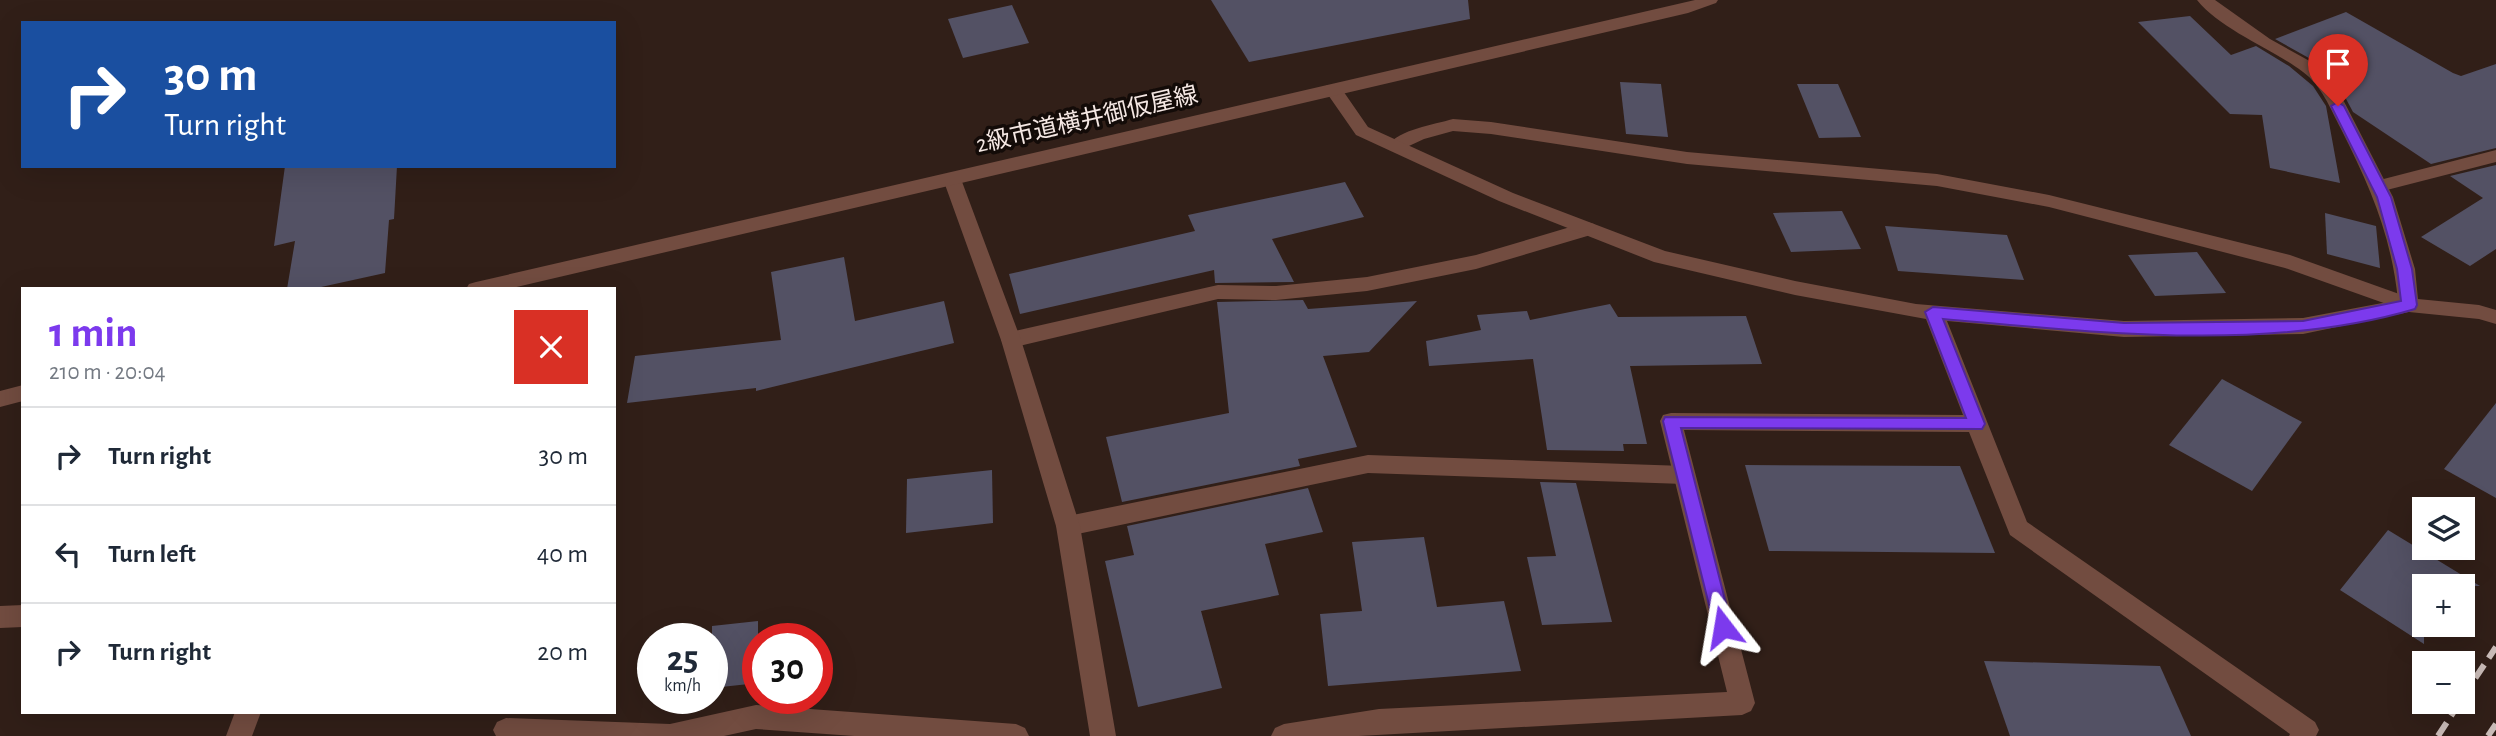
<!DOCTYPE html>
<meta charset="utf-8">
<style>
body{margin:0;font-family:"Alegreya Sans","Noto Sans JP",sans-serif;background:#f2f2f3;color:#1f2937;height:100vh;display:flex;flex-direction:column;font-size:26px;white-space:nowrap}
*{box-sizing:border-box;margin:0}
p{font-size:23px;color:#747a83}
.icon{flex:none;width:38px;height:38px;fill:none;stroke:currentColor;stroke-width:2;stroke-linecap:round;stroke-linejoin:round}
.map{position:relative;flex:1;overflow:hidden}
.details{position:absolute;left:21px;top:287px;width:595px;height:427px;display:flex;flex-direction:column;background:#fff;border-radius:0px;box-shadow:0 7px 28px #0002}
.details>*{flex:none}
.top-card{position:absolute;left:21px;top:21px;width:595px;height:147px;border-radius:0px;box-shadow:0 7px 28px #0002;background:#1a4fa0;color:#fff;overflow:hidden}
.buttons{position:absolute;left:2412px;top:497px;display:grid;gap:14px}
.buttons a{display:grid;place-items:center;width:63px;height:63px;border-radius:0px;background:#fff;box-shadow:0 7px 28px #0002;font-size:35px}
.speed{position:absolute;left:637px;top:623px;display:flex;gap:14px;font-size:35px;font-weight:700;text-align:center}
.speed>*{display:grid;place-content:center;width:91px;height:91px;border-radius:50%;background:#fff;box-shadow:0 7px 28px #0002;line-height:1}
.speed small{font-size:18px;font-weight:400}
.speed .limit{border:10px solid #d22;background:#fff;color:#111}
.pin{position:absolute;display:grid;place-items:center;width:60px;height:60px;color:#fff;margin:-72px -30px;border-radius:50% 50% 50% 0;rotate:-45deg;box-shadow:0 0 7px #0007}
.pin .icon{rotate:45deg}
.me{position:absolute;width:77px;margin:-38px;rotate:346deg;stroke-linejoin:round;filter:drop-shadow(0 0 5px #0008)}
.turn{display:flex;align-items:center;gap:24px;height:147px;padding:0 28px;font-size:32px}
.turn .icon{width:91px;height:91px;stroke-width:2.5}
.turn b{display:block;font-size:49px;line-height:60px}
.round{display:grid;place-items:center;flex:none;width:74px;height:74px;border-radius:0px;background:#f2f2f3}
.headline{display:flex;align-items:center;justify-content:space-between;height:119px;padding:0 28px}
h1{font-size:42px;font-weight:700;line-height:52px;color:#7c3aed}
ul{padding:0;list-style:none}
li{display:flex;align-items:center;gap:21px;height:98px;padding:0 28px;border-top:2px solid #e0e1e3}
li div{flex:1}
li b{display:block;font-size:26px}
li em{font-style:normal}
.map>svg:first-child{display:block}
.building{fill:#535164}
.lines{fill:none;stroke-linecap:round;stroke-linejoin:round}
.service{fill:#724c40;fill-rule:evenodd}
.minor{fill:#724c40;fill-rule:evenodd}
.tertiary{fill:#724c40;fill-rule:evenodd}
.rail{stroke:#cabcb8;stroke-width:6;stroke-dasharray:16 8;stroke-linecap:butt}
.route{fill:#7c3aed;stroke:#51269a;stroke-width:2}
.labels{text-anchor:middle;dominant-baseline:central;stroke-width:7;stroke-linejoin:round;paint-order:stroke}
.street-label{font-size:24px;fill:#f5e8e4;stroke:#130b08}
</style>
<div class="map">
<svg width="2496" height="736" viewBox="0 0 2496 736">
<rect width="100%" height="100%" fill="#311f18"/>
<g class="building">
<polygon points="1211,0 1468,0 1470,19 1249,62"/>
<polygon points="1012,5 1029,43 963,58 948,19"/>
<polygon points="2346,12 2453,73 2461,76 2496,64 2496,148 2431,164 2353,112 2336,80 2316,62 2275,39"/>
<polygon points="2190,16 2231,55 2256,46 2289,66 2313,86 2326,106 2340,183 2270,168 2262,115 2230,114 2138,22"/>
<polygon points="1620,82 1661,84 1668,137 1626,134"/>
<polygon points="1797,84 1838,84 1861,137 1819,138"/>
<polygon points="2496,165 2496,249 2470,266 2421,237 2483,198 2450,176"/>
<polygon points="285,166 397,166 394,219 389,220 385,273 312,289 287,289 295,241 274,246"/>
<polygon points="1345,182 1364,217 1272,239 1294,282 1215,283 1214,270 1020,314 1009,274 1195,231 1188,215"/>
<polygon points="1842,211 1861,249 1791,252 1773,213"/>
<polygon points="2325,213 2376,226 2380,268 2327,254"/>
<polygon points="1885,226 2007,235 2024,280 1898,271"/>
<polygon points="2197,252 2226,293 2155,296 2128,255"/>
<polygon points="844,257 855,321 944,301 954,343 756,391 756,388 627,403 635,356 781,340 771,272"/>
<polygon points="1303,300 1308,309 1417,301 1369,352 1323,356 1357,447 1298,459 1300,466 1122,502 1106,437 1229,413 1217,302"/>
<polygon points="1610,304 1618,317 1746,316 1762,364 1630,366 1647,444 1623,444 1624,451 1547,450 1533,359 1429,366 1426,341 1481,330 1477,315 1527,311 1530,320"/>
<polygon points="2222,379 2302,422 2252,491 2169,445"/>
<polygon points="2496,403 2496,498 2444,469"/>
<polygon points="1745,465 1960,466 1995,553 1769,551"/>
<polygon points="992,470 993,523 906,533 907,479"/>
<polygon points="1540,482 1576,483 1612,622 1542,625 1527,557 1556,556"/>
<polygon points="1308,488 1323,532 1265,544 1279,595 1201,611 1222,688 1138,707 1105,561 1134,555 1127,526"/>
<polygon points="2388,530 2480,586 2424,586 2424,644 2340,590"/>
<polygon points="1424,537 1437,607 1504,601 1521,671 1328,686 1320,614 1362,611 1352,542"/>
<polygon points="758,621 758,683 712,688 712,626"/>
<polygon points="1984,661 2160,666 2191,736 2010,736"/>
</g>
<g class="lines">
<g class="service">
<path d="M1453 119 1491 122 1687 152 1937 174 2049 195 2290 255 2416 300 2419 305 2416 310 2409 312 2285 268 2049 207 1937 186 1687 164 1491 134 1453 131 1424 139 1396 152 1387 146C1400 129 1433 125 1453 119Z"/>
<polygon points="2496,150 2496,162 2379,192 2372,190 2370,186 2372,182"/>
<polygon points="1587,222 1594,224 1597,229 1594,234 1476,269 1367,291 1276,300 1218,299 1011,348 1004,345 1001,340 1004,335 1011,332 1218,285 1276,286 1367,277 1476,255"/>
<polygon points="1368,455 1684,466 1692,469 1695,475 1692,481 1684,484 1368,473 1068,536 1060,533 1056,526 1060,519 1068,516"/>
<polygon points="756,705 1016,724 1025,728 1029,736 854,736 756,729 724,736 496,736 493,730 497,722 506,718 670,724"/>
<polygon points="235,712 261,712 252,736 226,736"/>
</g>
<g class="minor">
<path d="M2197 0H2215L2270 39 2315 64 2334 82 2393 197 2415 269 2418 299 2479 305 2496 310V324L2479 319 2409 312 2303 334 2124 337 1947 321 2027 522 2315 722 2319 730 2316 736H2289L2290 734 2010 535 1969 432 1684 430 1755 703 1751 711 1742 715 1359 736H1271L1275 728 1284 724 1379 709 1727 692 1660 421 1663 415 1671 413 1963 415 1926 319 1795 295 1654 262 1499 201 1356 135 1324 89 1327 85H1339L1368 127 1513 193 1665 251 1795 281 1916 304 2124 321 2303 318 2398 300C2391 234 2370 187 2341 129 2330 108 2322 86 2303 72 2273 49 2221 30 2197 0Z"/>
<polygon points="952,173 959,175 961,179 1021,340 1080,526 1116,736 1090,736 1056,526 1001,340 943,179 945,175"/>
<polygon points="23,605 23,627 0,628 0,606"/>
</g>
<g class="tertiary">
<polygon points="1695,0 1718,0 1716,3 1688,13 508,289 466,289 469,284 476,282"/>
<polygon points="23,385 23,401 0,407 0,391"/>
</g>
<g class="rail">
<polyline points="2462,698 2496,647"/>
<polyline points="2438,736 2460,702"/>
<polyline points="2488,736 2496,724"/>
</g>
</g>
<path class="route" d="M2338 102 2344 106 2391 197 2412 269 2417 305 2415 309C2268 353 2094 332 1943 319L1985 424 1982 429 1681 428 1732 627 1729 633 1723 636 1716 633 1663 421 1665 417 1966 418 1925 312 1933 307 2124 323 2303 321 2401 301 2397 269 2377 197 2331 106Z"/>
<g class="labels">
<g class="street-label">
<text transform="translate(1087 120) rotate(-13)">2級市道横井御仮屋線</text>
</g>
</g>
</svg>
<div class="buttons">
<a><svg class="icon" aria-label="layers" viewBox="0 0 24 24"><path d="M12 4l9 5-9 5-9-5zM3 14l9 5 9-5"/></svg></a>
<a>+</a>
<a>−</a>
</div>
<div class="speed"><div>25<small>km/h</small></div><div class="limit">30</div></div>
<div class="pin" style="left:2338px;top:106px;background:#d93025"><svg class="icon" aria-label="arrive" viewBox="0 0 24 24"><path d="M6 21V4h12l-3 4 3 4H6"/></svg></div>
<svg class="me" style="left:1723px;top:627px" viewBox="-20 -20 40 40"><path d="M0-17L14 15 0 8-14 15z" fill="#7c3aed" stroke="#fff" stroke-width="4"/></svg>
<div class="top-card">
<div class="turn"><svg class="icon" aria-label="right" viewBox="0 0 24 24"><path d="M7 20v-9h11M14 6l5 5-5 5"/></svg><div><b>30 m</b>Turn right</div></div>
</div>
<section class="details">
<div class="headline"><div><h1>1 min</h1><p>210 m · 20:04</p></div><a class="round" style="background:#d93025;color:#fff"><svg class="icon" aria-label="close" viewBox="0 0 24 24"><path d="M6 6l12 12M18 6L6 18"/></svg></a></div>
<ul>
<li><svg class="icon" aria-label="right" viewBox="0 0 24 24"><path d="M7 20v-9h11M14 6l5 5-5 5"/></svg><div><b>Turn right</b></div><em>30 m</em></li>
<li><svg class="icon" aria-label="left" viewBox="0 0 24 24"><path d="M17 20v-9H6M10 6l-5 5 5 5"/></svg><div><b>Turn left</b></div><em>40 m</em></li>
<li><svg class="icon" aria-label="right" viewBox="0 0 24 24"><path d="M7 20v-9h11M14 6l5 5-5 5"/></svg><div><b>Turn right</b></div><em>20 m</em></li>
</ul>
</section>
</div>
